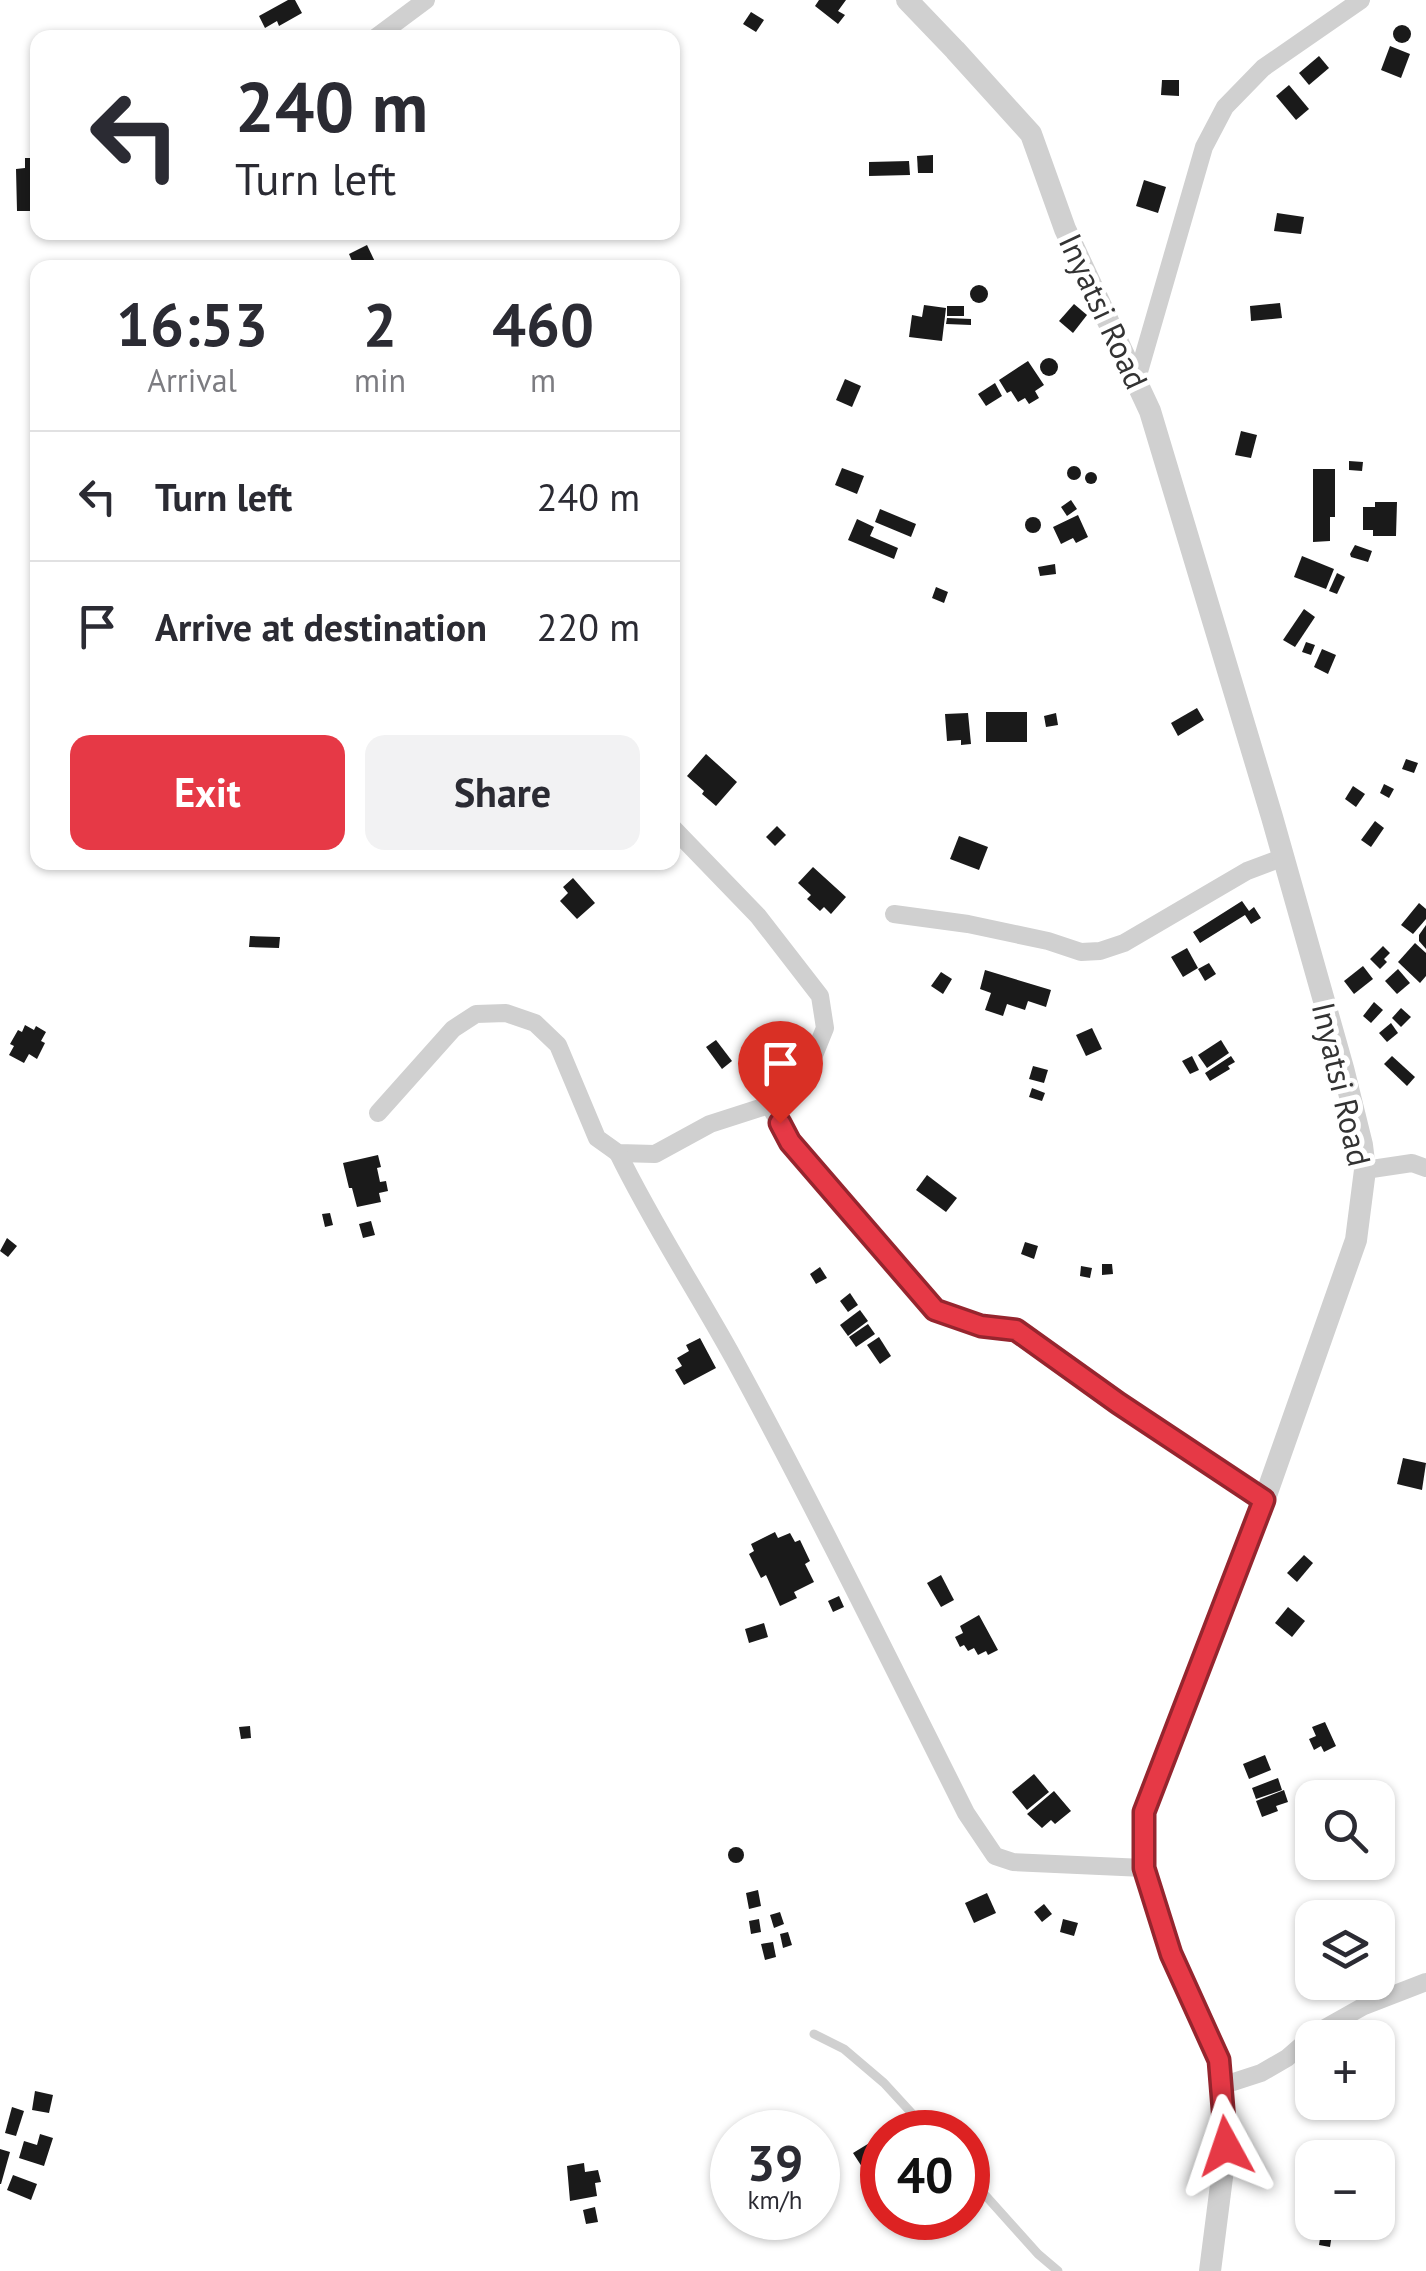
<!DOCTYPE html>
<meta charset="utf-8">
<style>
body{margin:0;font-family:"PT Sans",sans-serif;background:#f2f2f3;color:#2b2b33;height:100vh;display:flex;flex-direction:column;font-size:38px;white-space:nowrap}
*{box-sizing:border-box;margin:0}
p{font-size:32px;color:#7c7c81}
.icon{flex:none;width:55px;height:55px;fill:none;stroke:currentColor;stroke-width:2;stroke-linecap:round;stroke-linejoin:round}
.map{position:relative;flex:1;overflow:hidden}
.sheet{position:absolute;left:30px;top:260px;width:650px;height:610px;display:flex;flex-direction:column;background:#fff;border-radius:20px;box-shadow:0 2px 8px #0004}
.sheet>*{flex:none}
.guide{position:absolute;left:30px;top:30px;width:650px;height:210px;border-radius:20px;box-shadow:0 2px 8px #0004;background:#fff;color:#2b2b33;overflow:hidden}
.tools{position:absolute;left:1295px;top:1780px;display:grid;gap:20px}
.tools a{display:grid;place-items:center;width:100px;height:100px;border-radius:20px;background:#fff;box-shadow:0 2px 8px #0004;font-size:50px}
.speed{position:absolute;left:710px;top:2110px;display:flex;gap:20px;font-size:50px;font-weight:700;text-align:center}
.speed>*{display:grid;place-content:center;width:130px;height:130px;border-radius:50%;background:#fff;box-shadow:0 2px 8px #0004;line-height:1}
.speed small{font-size:25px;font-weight:400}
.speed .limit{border:15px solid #d22;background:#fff;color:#111}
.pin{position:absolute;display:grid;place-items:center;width:85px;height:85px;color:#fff;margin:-102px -42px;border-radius:50% 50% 50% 0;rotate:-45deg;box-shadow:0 0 10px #0007}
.pin .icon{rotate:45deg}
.me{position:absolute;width:110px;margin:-55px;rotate:355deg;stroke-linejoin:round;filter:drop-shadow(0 0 8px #0008)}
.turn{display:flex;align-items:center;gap:35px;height:210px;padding:0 40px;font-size:45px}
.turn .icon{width:130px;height:130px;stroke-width:2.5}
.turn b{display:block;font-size:70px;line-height:85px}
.eta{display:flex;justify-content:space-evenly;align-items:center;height:170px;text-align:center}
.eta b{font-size:60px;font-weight:800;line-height:70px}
.cta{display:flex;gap:20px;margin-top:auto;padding:20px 40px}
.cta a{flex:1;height:115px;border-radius:20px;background:#e63946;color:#fff;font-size:40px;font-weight:800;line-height:115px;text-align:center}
.cta a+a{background:#f2f2f3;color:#2b2b33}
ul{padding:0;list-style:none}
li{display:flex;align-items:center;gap:30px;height:130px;padding:0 40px;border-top:2px solid #e1e1e2}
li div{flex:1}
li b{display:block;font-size:38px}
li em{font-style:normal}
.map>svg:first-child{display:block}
.building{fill:#1a1a1a}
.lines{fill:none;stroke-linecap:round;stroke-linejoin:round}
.service{stroke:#d0d0d0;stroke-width:9}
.minor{stroke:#d0d0d0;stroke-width:18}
.tertiary{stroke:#d0d0d0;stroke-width:22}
.route-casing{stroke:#96252e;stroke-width:25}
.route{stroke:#e63946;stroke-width:18}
.labels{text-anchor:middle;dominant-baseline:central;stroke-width:10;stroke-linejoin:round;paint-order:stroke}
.street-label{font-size:32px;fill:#333;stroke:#fff}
</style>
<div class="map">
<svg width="1426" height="2271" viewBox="0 0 1426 2271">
<rect width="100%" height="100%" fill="#fff"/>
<g class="building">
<polygon points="288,0 295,0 302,13 279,26 277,21 265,28 259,16"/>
<polygon points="819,0 846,0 838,11 845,15 838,24 815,6"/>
<polygon points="751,12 764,20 756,32 743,24"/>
<circle cx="1402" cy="34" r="9"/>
<polygon points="1390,46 1410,54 1401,78 1381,70"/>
<polygon points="1319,56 1329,68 1309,85 1299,73"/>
<polygon points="1162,80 1179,80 1179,96 1161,95"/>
<polygon points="1289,85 1309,109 1296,120 1276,96"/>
<polygon points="933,155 933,173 918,173 917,156"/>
<polygon points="25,158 38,158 38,211 17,211 16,169 25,168"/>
<polygon points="909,161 910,175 869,176 869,162"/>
<polygon points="1144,180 1166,187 1158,213 1136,206"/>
<polygon points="1277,213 1304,217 1301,234 1274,231"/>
<polygon points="367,245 377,266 355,268 349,254"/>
<circle cx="979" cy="294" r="9"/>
<polygon points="1280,303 1282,318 1251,321 1250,306"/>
<polygon points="1074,304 1087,315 1073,333 1059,321"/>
<polygon points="924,305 946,308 942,341 909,337 912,315 922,317"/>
<rect x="947" y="306" width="17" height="10"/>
<polygon points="947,318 971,319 971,325 946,324"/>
<circle cx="1049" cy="367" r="9"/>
<polygon points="1028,361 1044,385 1035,391 1039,398 1029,404 1025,398 1018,402 1011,391 1007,393 999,380"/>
<polygon points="845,379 861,386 852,407 836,400"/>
<polygon points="995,383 1002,396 986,406 978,394"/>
<polygon points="1241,431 1257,435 1251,458 1235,455"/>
<polygon points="1349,461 1363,462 1362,471 1349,470"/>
<circle cx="1074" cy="473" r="7"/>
<polygon points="842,468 864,476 857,494 835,485"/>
<polygon points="1313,469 1335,469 1335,517 1330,517 1330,541 1313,542"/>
<circle cx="1091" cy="478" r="6"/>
<polygon points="1071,500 1077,509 1067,516 1061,507"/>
<polygon points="1375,502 1397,502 1396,536 1373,536 1373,530 1363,530 1363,507 1375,507"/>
<polygon points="880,509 916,524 911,537 875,522"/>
<polygon points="1078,515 1088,537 1076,543 1073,538 1061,544 1053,527"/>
<circle cx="1033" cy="525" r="8"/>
<polygon points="857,519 874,527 870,536 898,548 894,559 848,540"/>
<polygon points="1355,545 1372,551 1368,562 1351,557 1350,554"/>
<polygon points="1302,556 1334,569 1326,589 1294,577"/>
<polygon points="1055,564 1056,574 1040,576 1038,567"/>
<polygon points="1337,573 1345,577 1337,594 1329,591"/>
<polygon points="936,587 948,592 944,603 932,598"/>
<polygon points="1304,609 1315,617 1295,647 1283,640"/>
<polygon points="1306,642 1315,645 1311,655 1302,652"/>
<polygon points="1322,649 1336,655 1328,674 1314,667"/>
<polygon points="1197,708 1204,720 1178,736 1171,723"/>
<rect x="986" y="712" width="41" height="30"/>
<polygon points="968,713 971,744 961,745 961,740 947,741 945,714"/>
<polygon points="1056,713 1058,725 1046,727 1044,716"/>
<polygon points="706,754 737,782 716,806 702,794 704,791 687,776"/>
<polygon points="1406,759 1418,763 1414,773 1402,769"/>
<polygon points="1384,784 1394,789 1389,798 1380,793"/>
<polygon points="1353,786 1365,794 1356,807 1345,799"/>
<polygon points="1375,821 1384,828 1371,847 1361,840"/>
<polygon points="777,826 786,835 775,846 766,837"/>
<polygon points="959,836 988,847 979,870 950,859"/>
<polygon points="813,867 846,897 831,914 824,907 820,911 807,899 811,895 798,883"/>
<polygon points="573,878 595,903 577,919 560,901 568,893 563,887"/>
<polygon points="1242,901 1249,911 1254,907 1261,918 1251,924 1245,915 1200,943 1193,932"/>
<polygon points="1419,903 1426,909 1426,919 1413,934 1401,925"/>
<polygon points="1426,925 1426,949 1419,941 1419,935"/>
<polygon points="250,936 280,937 279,948 249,947"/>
<polygon points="1415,943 1426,953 1426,976 1420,983 1398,962"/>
<polygon points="1383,946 1390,953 1384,959 1387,962 1380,969 1370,959"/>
<polygon points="1187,948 1198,968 1183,977 1171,957"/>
<polygon points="1209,963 1216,974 1205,981 1198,969"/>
<polygon points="1363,966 1373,979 1354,994 1344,981"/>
<polygon points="1398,969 1410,983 1397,994 1385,981"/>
<polygon points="985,970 1051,990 1046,1007 1028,1001 1025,1010 1007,1004 1003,1016 985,1010 991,993 980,989"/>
<polygon points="941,972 952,979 943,994 931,986"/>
<polygon points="1374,1002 1383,1010 1371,1023 1363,1016"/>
<polygon points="1401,1008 1411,1017 1401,1027 1392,1018"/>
<polygon points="1391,1023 1398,1033 1387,1042 1379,1033"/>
<polygon points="25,1025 34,1030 36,1026 46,1032 41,1041 45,1043 37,1059 29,1054 24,1063 9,1055 14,1046 10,1044 18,1030 22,1032"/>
<polygon points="1092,1028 1102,1049 1086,1056 1076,1035"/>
<polygon points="716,1040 732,1061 722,1069 706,1047"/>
<polygon points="1221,1040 1229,1053 1207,1068 1198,1055"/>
<polygon points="1192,1056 1199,1070 1190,1074 1182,1061"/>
<polygon points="1231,1056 1235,1062 1228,1066 1230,1069 1210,1081 1205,1073"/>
<polygon points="1392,1056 1415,1077 1407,1086 1384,1064"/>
<polygon points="1033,1066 1048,1070 1044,1083 1029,1079"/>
<polygon points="1032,1088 1045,1093 1042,1101 1029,1097"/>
<polygon points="378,1155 381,1167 377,1168 380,1182 386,1181 388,1191 379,1193 381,1202 357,1207 352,1188 349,1188 343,1163"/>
<polygon points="927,1175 957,1198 946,1212 916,1190"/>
<polygon points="330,1213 333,1225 325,1227 322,1214"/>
<polygon points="371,1221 375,1235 363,1238 359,1224"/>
<polygon points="7,1238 17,1246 8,1257 0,1251"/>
<polygon points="1025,1242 1038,1246 1034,1259 1021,1254"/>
<polygon points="1102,1264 1112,1264 1113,1274 1102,1275"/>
<polygon points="1081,1266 1092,1268 1090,1278 1080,1276"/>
<polygon points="820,1267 827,1278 816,1284 810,1274"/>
<polygon points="850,1293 858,1305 848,1312 840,1301"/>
<polygon points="860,1310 868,1321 848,1336 840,1325"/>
<polygon points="868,1324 875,1334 856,1347 849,1337"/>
<polygon points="879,1337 891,1356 880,1364 867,1345"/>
<polygon points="700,1338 716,1368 684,1385 675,1370 682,1366 677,1358 689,1351 686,1345"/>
<polygon points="1403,1458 1426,1463 1422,1490 1397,1484"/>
<polygon points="775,1532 778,1538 790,1533 795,1542 800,1540 810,1561 805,1564 814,1582 794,1592 797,1598 780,1606 766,1575 761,1578 749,1554 754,1551 751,1544"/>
<polygon points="1304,1555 1313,1563 1297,1582 1287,1573"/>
<polygon points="941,1575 954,1600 941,1607 927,1583"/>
<polygon points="839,1596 844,1607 833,1612 828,1601"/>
<polygon points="1288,1607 1305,1621 1292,1637 1275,1623"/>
<polygon points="979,1615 998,1650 988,1655 986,1651 978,1655 974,1648 968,1651 964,1645 960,1647 955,1637 963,1633 960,1626"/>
<polygon points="764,1623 768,1637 749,1643 745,1629"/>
<polygon points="1325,1722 1336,1746 1324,1752 1321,1746 1314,1750 1309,1739 1316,1736 1312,1727"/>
<polygon points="250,1726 251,1738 241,1739 239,1727"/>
<polygon points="1265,1755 1271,1770 1249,1779 1243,1764"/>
<polygon points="1034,1774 1049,1792 1027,1810 1012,1792"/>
<polygon points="1278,1778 1282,1790 1256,1799 1252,1788"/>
<polygon points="1284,1790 1288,1802 1276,1806 1278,1811 1262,1817 1256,1801"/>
<polygon points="1054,1791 1071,1811 1055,1824 1051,1820 1042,1828 1027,1814"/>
<circle cx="736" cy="1855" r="8"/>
<polygon points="758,1890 761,1906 749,1909 746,1893"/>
<polygon points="987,1893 996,1913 974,1923 965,1903"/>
<polygon points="1044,1904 1052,1914 1042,1922 1034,1912"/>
<polygon points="780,1912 784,1924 774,1928 770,1915"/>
<polygon points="759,1919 761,1932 751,1934 749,1921"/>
<polygon points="1063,1919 1078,1923 1074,1936 1060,1932"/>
<polygon points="788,1932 792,1945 783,1948 780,1934"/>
<polygon points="773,1942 776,1957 765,1960 761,1944"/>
<polygon points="35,2091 53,2095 49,2113 32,2110"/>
<polygon points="12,2107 24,2111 16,2136 5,2133"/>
<polygon points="40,2134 53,2138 44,2166 19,2158 24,2141 37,2145"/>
<polygon points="876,2139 882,2151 872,2157 876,2163 864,2170 853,2153"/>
<polygon points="0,2149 10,2152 1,2184 0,2184"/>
<polygon points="584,2163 585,2172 598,2170 601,2182 595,2183 597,2196 570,2201 567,2166"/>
<polygon points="13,2175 37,2184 31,2200 7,2190"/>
<rect x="1307" y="2205" width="5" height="17"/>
<polygon points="595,2207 598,2222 586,2224 583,2210"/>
<polygon points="1321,2232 1332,2234 1330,2247 1319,2245"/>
</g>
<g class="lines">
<g class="service">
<polyline points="814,2034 844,2049 884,2083 929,2132"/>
<polyline points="968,2176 1038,2254 1058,2271"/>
</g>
<g class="minor">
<polyline points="375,38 426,0"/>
<polyline points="1136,382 1204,147 1225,107 1263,68 1361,0"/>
<polyline points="894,914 968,924 1048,941 1081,952 1100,951 1124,943 1247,871 1284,857"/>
<polyline points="769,1105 791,1142 935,1310 981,1326 1016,1330 1118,1403 1264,1501"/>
<polyline points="378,1113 453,1029 476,1014 506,1013 535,1023 558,1045 597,1138 618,1153 655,1154 710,1124 769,1105 812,1060 825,1028 820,996 758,916 672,827"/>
<path d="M618 1153C652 1223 696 1290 734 1359 815 1508 890 1661 966 1813L995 1856 1013 1862 1144 1868"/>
<polyline points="1365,1170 1412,1163 1426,1168"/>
<polyline points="1221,2086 1261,2073 1287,2058 1316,2033 1364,2006 1426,1982"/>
</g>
<polyline class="tertiary" points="907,0 955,50 1031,134 1065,229 1150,411 1272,817 1343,1068 1362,1145 1365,1170 1356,1240 1264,1501 1144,1812 1144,1868 1154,1903 1171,1953 1219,2060 1226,2146 1210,2271"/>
</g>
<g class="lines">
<defs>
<polyline id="route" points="780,1123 790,1142 935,1310 981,1326 1016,1330 1118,1403 1264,1500 1144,1812 1144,1868 1171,1954 1219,2060 1226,2146"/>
</defs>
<use href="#route" class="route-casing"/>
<use href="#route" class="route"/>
</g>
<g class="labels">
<g class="street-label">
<text transform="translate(1104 311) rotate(65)">Inyatsi Road</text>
<text transform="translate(1342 1084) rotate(77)">Inyatsi Road</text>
</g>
</g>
</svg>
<div class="tools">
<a><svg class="icon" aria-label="search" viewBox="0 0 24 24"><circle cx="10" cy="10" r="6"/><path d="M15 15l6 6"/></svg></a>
<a><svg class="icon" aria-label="layers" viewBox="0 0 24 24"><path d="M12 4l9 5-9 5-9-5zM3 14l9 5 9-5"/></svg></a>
<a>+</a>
<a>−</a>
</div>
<div class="speed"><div>39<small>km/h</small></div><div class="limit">40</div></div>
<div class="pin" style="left:780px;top:1123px;background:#d93025"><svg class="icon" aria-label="arrive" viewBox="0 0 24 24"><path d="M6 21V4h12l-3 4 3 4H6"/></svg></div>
<svg class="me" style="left:1226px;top:2146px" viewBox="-20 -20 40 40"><path d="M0-17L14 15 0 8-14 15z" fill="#e63946" stroke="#fff" stroke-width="4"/></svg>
<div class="guide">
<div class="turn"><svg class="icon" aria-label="left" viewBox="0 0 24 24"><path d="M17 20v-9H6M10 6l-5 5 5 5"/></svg><div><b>240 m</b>Turn left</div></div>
</div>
<section class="sheet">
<div class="eta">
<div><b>16:53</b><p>Arrival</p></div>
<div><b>2</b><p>min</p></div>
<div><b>460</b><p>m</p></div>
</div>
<ul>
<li><svg class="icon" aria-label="left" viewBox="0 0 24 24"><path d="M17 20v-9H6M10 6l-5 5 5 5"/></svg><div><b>Turn left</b></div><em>240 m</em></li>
<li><svg class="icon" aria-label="arrive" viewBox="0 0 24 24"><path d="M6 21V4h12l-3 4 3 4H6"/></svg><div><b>Arrive at destination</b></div><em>220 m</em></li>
</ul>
<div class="cta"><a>Exit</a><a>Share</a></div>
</section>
</div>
